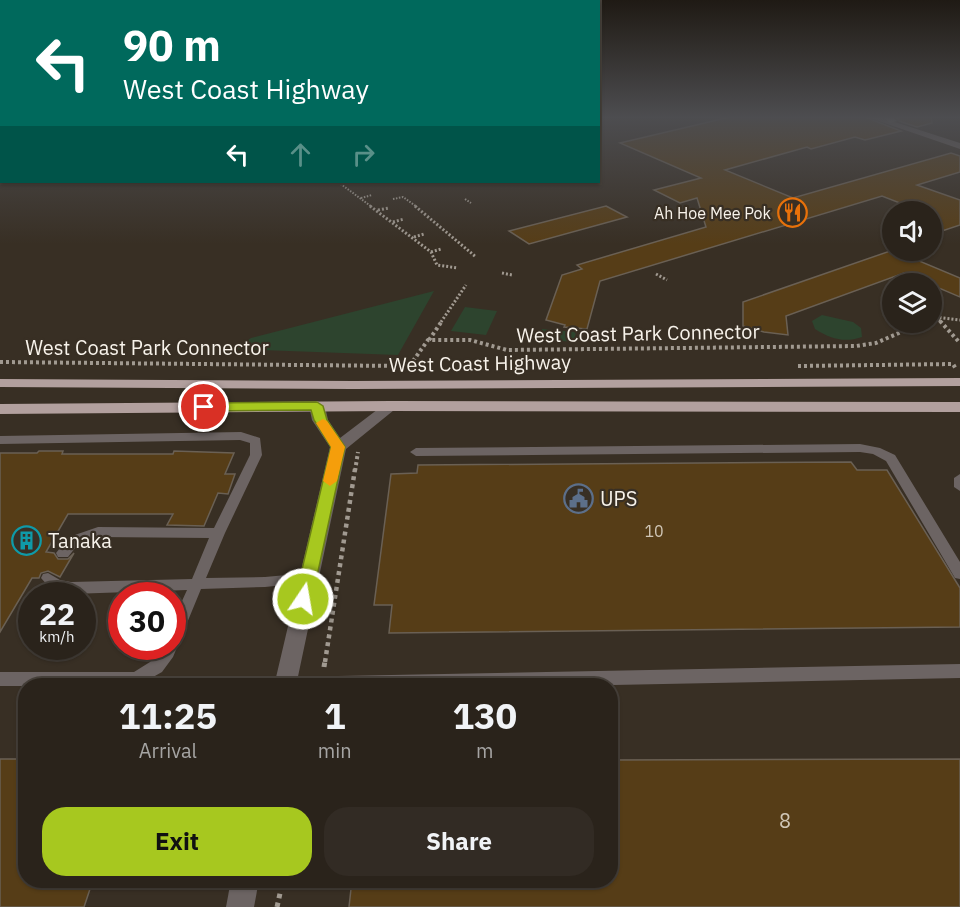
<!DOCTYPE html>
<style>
body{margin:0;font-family:"IBM Plex Sans",sans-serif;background:#322b24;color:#f1f3f6;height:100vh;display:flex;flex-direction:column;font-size:22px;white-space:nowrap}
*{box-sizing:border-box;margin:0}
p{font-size:20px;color:#a5a4a3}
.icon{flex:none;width:33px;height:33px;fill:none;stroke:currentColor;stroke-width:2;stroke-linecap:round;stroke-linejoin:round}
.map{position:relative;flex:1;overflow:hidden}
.side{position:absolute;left:18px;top:678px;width:600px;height:210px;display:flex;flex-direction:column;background:#2a231b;border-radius:24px;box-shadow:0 2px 4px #0004,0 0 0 2px #46403a}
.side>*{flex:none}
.top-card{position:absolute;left:0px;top:0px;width:600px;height:183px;box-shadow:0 2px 4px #0004,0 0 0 2px #46403a;background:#00695c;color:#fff;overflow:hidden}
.controls{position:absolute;left:882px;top:201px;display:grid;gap:12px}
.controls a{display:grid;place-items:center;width:60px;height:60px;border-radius:50%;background:#2a231b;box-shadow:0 2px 4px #0004,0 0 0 2px #46403a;font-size:30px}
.speed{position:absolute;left:18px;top:582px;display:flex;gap:12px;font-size:30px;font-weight:700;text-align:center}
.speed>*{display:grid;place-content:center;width:78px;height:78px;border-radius:50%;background:#2a231b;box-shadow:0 2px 4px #0004,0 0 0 2px #46403a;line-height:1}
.speed small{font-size:15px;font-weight:400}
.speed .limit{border:9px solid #d22;background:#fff;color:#111}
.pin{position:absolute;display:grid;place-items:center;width:51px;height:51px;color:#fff;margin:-26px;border:3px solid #fff;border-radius:50%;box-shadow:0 2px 6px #0007}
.me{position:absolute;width:66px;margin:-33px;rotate:12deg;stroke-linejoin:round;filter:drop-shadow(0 0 4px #0008)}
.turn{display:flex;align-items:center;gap:21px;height:126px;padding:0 24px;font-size:27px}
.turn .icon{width:78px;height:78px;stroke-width:2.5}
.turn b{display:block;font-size:42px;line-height:51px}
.lanes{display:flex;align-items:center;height:57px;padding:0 24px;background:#0003;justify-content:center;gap:30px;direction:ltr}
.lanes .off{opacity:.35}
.eta{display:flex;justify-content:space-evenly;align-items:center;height:102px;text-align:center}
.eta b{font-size:36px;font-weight:700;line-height:42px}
.primary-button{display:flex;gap:12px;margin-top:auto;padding:12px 24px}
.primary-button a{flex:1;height:69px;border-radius:24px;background:#a7c81f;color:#111;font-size:24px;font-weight:700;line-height:69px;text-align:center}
.primary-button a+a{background:#322b24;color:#f1f3f6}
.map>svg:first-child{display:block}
.green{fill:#2d442e}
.building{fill:#563d17;stroke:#6a6054;stroke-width:1.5}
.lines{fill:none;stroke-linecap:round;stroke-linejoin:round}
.path-far4{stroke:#a19a91;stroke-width:2;stroke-dasharray:1.5 1.5;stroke-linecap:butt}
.path-far3{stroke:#a19a91;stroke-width:3;stroke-dasharray:2 2;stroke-linecap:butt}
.path-far2{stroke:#a19a91;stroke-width:4;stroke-dasharray:3 3;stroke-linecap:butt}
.path-far1{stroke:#a19a91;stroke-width:4.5;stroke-dasharray:4 4;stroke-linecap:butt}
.path{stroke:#a19a91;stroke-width:5;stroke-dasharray:4.5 4.5;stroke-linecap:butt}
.service{fill:#6c6463;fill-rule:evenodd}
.minor{fill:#6c6463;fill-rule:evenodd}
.secondary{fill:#8d817f;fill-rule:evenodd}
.trunk{fill:#b2a09e;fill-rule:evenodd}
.route{fill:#a7c81f;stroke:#6d8214;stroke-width:1.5}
.slow{fill:#f59e0b}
.labels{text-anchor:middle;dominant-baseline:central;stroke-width:4.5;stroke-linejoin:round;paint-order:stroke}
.far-poi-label{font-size:16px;fill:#f8f3eb;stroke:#382f24;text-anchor:end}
.number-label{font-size:16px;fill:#d0c6b6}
.street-label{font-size:20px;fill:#f8f3eb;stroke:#382f24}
.poi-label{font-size:20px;fill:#f8f3eb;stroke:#382f24;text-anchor:start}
.near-number-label{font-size:20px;fill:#d0c6b6}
</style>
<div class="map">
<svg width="960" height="907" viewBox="0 0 960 907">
<rect width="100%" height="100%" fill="#382f24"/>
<g class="green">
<polygon points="434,291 398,355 235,349 251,338"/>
<polygon points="465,307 497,311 486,335 451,331"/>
<path d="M822 315 853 322 861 328 862 337C844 343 831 339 815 329L812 321Z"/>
<polygon points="542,329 576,332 574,342 539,339"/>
</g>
<g class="building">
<polygon points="730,117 865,117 901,131 865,140 855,137 811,149 807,147 725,170 793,198 951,153 960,156 960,172 917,185 960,200 960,225 942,231 932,227 932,212 923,212 882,196 600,281 587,329 564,327 565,325 546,320 562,275 582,269 577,265 706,227 697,198 680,203 654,190 701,178 620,143"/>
<polygon points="896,117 931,117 932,123 917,127 899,121"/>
<polygon points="606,206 627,217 529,244 509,231"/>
<polygon points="893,250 960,278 960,297 904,273 786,316 788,335 764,332 743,326 743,302"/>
<polygon points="39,451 63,451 62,454 173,454 174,451 234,453 225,474 235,474 228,494 218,493 204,526 167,525 173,514 68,514 46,552 54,553 58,559 68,559 74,553 60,577 48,571 41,573 39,578 32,578 0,632 0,453 37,453"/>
<polygon points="851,462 857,470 887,470 960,588 960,627 389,633 392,605 374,605 391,474 417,473 418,465"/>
<polygon points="0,759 26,759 26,880 93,880 84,907 0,907"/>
<polygon points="960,759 960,907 349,907 352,880 610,880 610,760"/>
</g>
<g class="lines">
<g class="path-far4">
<polyline points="338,182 372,207"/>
<polyline points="361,198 372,195"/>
<polyline points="393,199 403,197 417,207"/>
<polyline points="465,199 471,203"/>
</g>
<g class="path-far3">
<polyline points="370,206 431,252 437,265 458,268"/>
<polyline points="415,206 476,257"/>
<polyline points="378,210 389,208"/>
<polyline points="393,222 404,219"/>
<polyline points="414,237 424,234"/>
<polyline points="431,252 441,249"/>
<polyline points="502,273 512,275"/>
<polyline points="656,274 667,280"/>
<polyline points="936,317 941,322"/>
<polyline points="932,319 936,317 960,320"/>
<polyline points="441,322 466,285"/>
</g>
<g class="path-far2">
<polyline points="940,321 960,343"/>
<polyline points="429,340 442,321"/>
<polyline points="0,362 400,366 413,361 428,340 470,340 507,350 856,346 876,343 924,322"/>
<polyline points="798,366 953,364 956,369"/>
<polyline points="355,471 358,452"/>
</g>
<polyline class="path-far1" points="325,662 355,469"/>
<g class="path">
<polyline points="324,667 325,660"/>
<polyline points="277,907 283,880"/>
</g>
<g class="service">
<rect x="0" y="174" width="2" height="4"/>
<polygon points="241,432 260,438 262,455 225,533 206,578 265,577 308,573 313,574 315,578 313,582 265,587 201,589 173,657 162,672 146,681 135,686 0,686 0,672 134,672 150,662 163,646 172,646 172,623 187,590 71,594 50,588 41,578 43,574 48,573 60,580 71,582 192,579 209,538 99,537 79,543 68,557 58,557 56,553 69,537 98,527 214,528 250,455 250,443 240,440 0,444 0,436"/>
<polygon points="860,444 880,448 895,455 960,562 960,579 955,578 886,461 873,454 860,452 416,456 410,452 416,448"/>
<polygon points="960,474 960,491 954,487 954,478"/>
<polygon points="960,664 960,678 563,686 277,684 279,679 285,677"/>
</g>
<g class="minor">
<polygon points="867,117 879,117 960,143 960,149"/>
<polygon points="317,401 325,406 328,420 340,438 386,403 396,403 399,406 346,449 296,686 274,686 330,447 312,420 309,406"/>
<polygon points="231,880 259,880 254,907 226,907"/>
</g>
<g class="secondary">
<polygon points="883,117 892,117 897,121 890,123"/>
<rect x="0" y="147" width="2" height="6"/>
</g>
<g class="trunk">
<polygon points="960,378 960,386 353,389 0,387 0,379 353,381"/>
<polygon points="391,401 960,402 960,412 391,411 0,414 0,404"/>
</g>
</g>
<linearGradient id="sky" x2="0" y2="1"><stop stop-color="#1f1a14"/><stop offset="0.48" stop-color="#4d4d50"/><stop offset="1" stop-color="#4d4d50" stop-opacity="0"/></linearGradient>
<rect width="960" height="244" fill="url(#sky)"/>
<polygon class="route" points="317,402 323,406 327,420 345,447 312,599 309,604 297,604 295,599 331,447 314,420 311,410 204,411 197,407 204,403"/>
<polygon class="slow" points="323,419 327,421 345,447 337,481 330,486 323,481 331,447 316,423"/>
<defs>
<symbol id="restaurant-ring" viewBox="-11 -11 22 22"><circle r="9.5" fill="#382f24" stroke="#e8710a" stroke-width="1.5"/><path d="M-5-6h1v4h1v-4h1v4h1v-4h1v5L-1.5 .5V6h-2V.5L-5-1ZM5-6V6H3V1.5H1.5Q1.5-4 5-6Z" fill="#e8710a"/></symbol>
<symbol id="civic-ring" viewBox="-11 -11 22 22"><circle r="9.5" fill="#382f24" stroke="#5c6f8a" stroke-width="1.5"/><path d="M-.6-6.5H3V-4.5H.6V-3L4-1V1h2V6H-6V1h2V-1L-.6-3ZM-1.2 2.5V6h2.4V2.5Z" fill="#5c6f8a"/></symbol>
<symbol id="building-ring" viewBox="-11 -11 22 22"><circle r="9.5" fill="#382f24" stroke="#0f9aa8" stroke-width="1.5"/><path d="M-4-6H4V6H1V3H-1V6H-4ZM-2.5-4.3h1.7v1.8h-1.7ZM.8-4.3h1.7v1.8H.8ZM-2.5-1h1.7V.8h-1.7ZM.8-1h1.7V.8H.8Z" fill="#0f9aa8"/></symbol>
</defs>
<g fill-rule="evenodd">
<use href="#restaurant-ring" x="776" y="196" width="33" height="33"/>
<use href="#civic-ring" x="562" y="482" width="33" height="33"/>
<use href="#building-ring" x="10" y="524" width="33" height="33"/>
</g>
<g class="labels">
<g class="far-poi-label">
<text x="771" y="213">Ah Hoe Mee Pok</text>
</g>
<g class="number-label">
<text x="654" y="531">10</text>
</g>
<g class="street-label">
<text transform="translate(638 333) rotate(-1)">West Coast Park Connector</text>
<text x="147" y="347">West Coast Park Connector</text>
<text transform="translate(480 363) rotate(-1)">West Coast Highway</text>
</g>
<g class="poi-label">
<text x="600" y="498">UPS</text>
<text x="48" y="540">Tanaka</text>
</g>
<g class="near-number-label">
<text x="785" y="820">8</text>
</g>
</g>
</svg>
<div class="controls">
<a><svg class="icon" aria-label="sound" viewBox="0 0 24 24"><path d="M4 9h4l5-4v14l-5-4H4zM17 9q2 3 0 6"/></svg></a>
<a><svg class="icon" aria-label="layers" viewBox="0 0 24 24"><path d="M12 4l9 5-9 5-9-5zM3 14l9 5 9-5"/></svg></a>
</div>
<div class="speed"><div>22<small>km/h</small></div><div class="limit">30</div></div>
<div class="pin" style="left:204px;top:407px;background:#d93025"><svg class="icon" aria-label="arrive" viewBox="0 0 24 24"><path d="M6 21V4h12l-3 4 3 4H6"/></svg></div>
<svg class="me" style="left:303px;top:599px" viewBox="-20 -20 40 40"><circle r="17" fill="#a7c81f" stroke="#fff" stroke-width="3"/><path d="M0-11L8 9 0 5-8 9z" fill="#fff"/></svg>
<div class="top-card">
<div class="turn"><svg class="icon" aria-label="left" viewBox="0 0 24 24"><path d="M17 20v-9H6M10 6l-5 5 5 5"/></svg><div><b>90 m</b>West Coast Highway</div></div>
<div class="lanes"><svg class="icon" aria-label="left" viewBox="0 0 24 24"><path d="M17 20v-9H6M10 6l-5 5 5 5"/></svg><svg class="icon off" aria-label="ahead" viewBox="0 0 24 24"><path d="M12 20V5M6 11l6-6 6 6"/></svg><svg class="icon off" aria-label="right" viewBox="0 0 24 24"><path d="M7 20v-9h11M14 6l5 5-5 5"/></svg></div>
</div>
<section class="side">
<div class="eta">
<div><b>11:25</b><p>Arrival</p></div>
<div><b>1</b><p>min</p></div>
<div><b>130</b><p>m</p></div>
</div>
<div class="primary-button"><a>Exit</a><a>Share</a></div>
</section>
</div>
